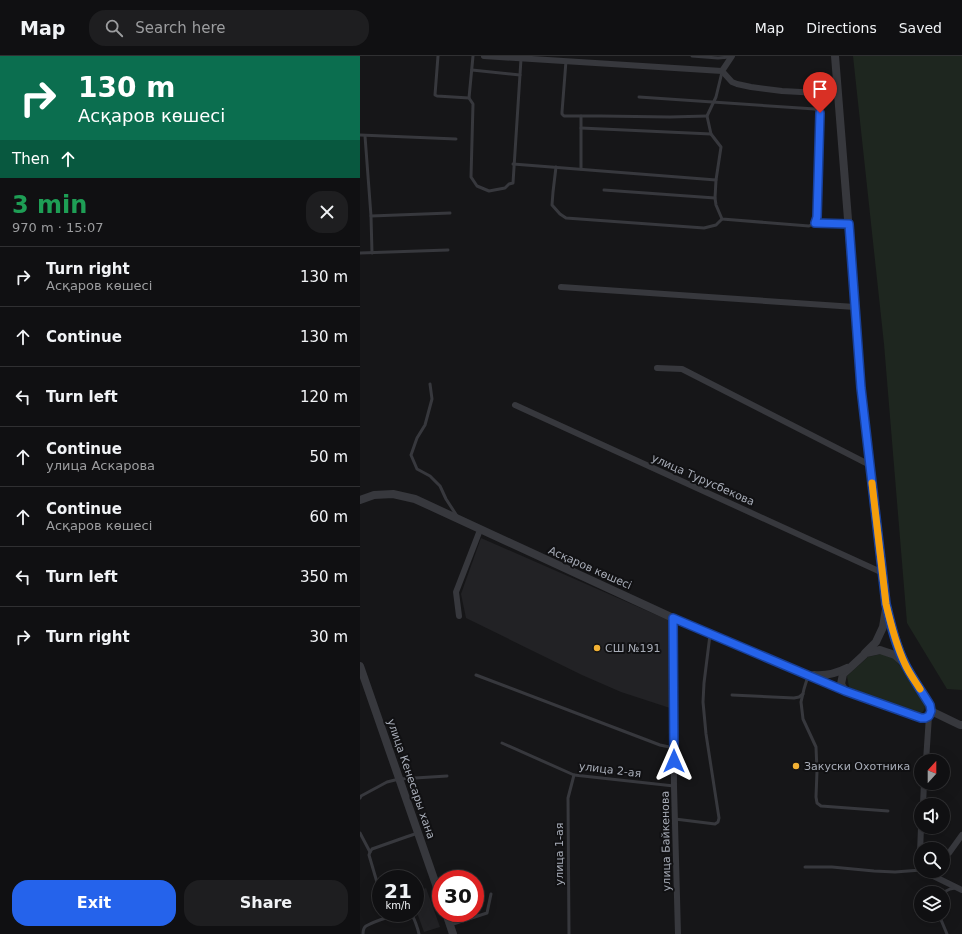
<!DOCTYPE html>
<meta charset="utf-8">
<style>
body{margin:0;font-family:"DejaVu Sans",sans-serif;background:#1e1e20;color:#f1f3f6;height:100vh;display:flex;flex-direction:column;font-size:15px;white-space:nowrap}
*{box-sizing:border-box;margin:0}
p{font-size:13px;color:#9c9d9f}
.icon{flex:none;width:22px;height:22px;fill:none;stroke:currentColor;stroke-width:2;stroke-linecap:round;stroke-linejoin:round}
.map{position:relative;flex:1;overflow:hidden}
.details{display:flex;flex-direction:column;background:#101012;width:360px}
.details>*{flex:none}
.hud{background:#0b6e4f;color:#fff;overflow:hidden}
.needle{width:26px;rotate:21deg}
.tools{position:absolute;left:554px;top:698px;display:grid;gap:8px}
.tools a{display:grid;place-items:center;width:36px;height:36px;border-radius:50%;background:#101012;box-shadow:0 4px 16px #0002,0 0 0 1px #303032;font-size:20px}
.speed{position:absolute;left:12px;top:814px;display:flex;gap:8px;font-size:20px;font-weight:700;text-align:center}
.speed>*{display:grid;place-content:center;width:52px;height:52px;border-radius:50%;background:#101012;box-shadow:0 4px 16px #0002,0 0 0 1px #303032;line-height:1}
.speed small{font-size:10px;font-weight:400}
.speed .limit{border:6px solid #d22;background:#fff;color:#111}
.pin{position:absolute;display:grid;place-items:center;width:34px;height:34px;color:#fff;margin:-41px -17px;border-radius:50% 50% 50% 0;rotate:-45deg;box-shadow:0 0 4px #0007}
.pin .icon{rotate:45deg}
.me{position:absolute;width:44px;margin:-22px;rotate:0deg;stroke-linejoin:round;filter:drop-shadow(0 0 3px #0008)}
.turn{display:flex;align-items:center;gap:14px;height:84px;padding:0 12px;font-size:18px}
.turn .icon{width:52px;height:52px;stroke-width:2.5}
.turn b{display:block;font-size:28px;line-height:34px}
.then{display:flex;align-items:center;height:38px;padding:0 12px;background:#0003;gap:8px;font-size:15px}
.round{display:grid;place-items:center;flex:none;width:42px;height:42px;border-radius:16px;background:#1e1e20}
.summary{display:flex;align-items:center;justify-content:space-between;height:68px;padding:0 12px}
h1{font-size:24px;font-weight:600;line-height:30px;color:#1e9e55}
.primary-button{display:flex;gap:8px;margin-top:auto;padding:8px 12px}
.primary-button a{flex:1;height:46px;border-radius:16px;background:#2563eb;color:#fff;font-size:16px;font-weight:600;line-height:46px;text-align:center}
.primary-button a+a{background:#1e1e20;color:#f1f3f6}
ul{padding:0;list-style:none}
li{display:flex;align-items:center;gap:12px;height:60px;padding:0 12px;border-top:1px solid #303032}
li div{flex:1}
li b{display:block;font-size:15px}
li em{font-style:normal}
header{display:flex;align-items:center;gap:24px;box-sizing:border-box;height:56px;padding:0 20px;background:#101012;border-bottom:1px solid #303032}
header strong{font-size:19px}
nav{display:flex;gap:22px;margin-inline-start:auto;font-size:14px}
.search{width:280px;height:36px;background:#1e1e20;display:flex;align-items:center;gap:10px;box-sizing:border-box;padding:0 14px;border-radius:16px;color:#9c9d9f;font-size:15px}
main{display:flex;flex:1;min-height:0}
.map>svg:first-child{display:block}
.built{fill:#222225}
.green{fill:#1e261f}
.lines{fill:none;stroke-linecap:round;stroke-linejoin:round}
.service{stroke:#37383d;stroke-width:3}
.minor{stroke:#37383d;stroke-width:6}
.tertiary{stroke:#37383d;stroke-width:8}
.route-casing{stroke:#184099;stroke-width:10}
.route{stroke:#2563eb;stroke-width:7}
.slow{stroke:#f59e0b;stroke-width:7}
.poi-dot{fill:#f2b134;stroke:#111113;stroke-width:1.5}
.labels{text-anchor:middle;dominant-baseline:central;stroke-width:4;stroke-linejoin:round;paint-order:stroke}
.street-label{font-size:11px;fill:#a8adb8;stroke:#111113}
.poi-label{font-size:11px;fill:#a8adb8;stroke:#111113;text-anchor:start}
</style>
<header>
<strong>Map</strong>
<div class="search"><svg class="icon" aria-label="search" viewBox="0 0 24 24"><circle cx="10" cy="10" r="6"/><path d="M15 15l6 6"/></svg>Search here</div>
<nav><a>Map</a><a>Directions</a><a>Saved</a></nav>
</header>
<main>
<section class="details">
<div class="hud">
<div class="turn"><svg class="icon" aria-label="right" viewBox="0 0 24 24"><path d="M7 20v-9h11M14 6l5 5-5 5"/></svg><div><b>130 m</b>Асқаров көшесі</div></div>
<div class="then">Then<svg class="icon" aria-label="ahead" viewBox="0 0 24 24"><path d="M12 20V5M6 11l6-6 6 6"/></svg></div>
</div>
<div class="summary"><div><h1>3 min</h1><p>970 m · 15:07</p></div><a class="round"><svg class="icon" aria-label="close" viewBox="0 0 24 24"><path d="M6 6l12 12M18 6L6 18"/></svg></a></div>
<ul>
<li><svg class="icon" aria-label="right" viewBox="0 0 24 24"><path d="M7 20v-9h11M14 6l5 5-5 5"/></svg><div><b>Turn right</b><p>Асқаров көшесі</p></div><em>130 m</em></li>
<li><svg class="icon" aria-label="ahead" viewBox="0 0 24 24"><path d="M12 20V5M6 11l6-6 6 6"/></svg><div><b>Continue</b></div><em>130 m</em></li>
<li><svg class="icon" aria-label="left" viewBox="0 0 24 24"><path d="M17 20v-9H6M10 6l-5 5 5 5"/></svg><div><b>Turn left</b></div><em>120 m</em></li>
<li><svg class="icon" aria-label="ahead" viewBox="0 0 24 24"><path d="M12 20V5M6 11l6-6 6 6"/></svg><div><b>Continue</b><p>улица Аскарова</p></div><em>50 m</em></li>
<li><svg class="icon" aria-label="ahead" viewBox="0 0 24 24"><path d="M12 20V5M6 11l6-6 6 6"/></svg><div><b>Continue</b><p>Асқаров көшесі</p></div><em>60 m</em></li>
<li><svg class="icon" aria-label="left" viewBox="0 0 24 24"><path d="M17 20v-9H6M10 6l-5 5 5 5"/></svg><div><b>Turn left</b></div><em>350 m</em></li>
<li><svg class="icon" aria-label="right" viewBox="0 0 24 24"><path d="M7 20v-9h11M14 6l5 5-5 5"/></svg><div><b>Turn right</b></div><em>30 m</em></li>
</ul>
<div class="primary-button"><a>Exit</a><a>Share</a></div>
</section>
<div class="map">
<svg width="602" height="878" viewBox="0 0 602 878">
<rect width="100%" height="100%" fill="#161618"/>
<g class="built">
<polygon points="121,482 308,564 310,652 261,636 222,619 106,562 101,538"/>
<polygon points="66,832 80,871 64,876 55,851 55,843 57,842 55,836"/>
</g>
<g class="green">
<polygon points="493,0 602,0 602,634 587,633 547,567 524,288"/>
<path d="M521 598 533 602 542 612 566 648C564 656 562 658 555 659L489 631 487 620 508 601Z"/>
</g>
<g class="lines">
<g class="service">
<polyline points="78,0 75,39 77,40 109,42 113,48 111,121 117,130 129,135 145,132 149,128 153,127 161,3"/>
<polyline points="332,0 358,2 370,1"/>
<polyline points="206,5 202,56 202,58 204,60 241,60 310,61 347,60"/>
<polyline points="112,14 160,19"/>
<polyline points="279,41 455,53 460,57 457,161 455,167 449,170 362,163 356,149 355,142 356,124"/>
<polyline points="109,42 113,0"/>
<polyline points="221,60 221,113"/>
<polyline points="221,72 351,78"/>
<polyline points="0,79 96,83"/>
<polyline points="5,80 11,160 12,197"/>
<polyline points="153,108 356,124 361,91 351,78 347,60 356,41 362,16"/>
<polyline points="196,111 193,136 192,149 200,158 206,162 344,172 356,169 362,163"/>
<polyline points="244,134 355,142"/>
<polyline points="11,160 90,157"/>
<polyline points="455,167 487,168"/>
<polyline points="0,197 88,194"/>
<polyline points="70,328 72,343 65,369 57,382 51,399 57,413 70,420 80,430 86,443 97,460"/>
<polyline points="116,619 300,689 314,692"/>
<polyline points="448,620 444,633 441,646 443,663 456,691 457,715 456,741 457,747 461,750 528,755"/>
<polyline points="372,639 434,642 439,641 443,638"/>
<polyline points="142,687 214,719 314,730"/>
<polyline points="0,742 1,740 27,726 39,723 87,720"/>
<polyline points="315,763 355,768 358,766 359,762 346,678 343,646 344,627 350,579"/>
<polyline points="0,777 10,796"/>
<polyline points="445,811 472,811 514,815 535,816 561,814"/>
<polyline points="582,837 590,833 595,832"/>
<polyline points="21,840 9,799 10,796 12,793 46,781 58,777"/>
<polyline points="579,859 587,878"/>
<polyline points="90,869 127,857 131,838"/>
<path d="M3 878C3 875 3 872 6 870 13 866 45 854 51 858 54 861 58 873 59 878"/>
<polyline points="209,878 208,742 214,719"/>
</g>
<g class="minor">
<polyline points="124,0 362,15 372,26 377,28 391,31 422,35 478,38"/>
<polyline points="362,15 372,0"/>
<polyline points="201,231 495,251"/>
<polyline points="297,312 322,313 510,409"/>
<polyline points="155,349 523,517"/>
<polyline points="99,560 96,536 120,474"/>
<polyline points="313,562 314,730 318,878"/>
<polyline points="566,705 569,660"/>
<polyline points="563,749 564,727"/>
<polyline points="583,799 589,797 602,779"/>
<polyline points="561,807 560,797 561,771"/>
<polyline points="563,815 602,834"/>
</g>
<g class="tertiary">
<path d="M475 0 495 251 501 332 526 548C531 569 537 589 546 609"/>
<polyline points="0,444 14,439 33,438 55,443 313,562 485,635"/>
<path d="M520 594 535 599 546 609 570 649C571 658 570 661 561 662L485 635 481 628 483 618 493 609 506 597Z"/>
<polyline points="505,597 516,586 523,571 526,553"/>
<polyline points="0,610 81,843"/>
<path d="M454 619C465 620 477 617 487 612"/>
<polyline points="571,655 600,669 602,669"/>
<polyline points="86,857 93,878"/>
</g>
</g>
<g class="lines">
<defs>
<path id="route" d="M314 705 313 562 485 635 561 662H565L569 660 571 655 570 649C562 636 553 623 546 610 536 591 531 569 526 548L501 332 489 168 455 167 457 161 460 57"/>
</defs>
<use href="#route" class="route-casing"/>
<use href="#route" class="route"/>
<path class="slow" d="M512 427 526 548C531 569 536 589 545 608 549 617 555 625 560 633"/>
</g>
<g class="poi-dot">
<circle cx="237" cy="592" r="4"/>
<circle cx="436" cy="710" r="4"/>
</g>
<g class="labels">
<g class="street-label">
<text transform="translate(343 424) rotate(24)">улица Турусбекова</text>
<text transform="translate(230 512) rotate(24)">Асқаров көшесі</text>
<text transform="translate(250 714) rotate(7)">улица 2-ая</text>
<text transform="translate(51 723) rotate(71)">улица Кенесары хана</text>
<text transform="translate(306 785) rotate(-91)">улица Байкенова</text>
<text transform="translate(199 798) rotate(-90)">улица 1-ая</text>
</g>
<g class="poi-label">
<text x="245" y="592">СШ №191</text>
<text x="444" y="710">Закуски Охотника</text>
</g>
</g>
</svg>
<div class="tools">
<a><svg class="needle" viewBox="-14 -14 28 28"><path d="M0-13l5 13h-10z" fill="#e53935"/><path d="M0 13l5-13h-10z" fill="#9c9d9f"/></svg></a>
<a><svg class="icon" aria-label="sound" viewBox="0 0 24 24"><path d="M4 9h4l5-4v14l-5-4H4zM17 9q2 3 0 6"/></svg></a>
<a><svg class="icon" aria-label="search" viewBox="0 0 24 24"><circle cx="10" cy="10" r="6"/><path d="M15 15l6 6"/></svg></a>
<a><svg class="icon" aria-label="layers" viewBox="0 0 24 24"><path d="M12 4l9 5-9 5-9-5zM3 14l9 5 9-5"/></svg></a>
</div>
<div class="speed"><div>21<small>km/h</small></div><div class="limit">30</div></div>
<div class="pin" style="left:460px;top:57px;background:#d93025"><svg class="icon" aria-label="arrive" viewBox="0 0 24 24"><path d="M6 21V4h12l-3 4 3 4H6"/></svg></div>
<svg class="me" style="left:314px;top:705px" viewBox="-20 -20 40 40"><path d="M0-17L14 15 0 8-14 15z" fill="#2563eb" stroke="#fff" stroke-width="4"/></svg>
</div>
</main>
